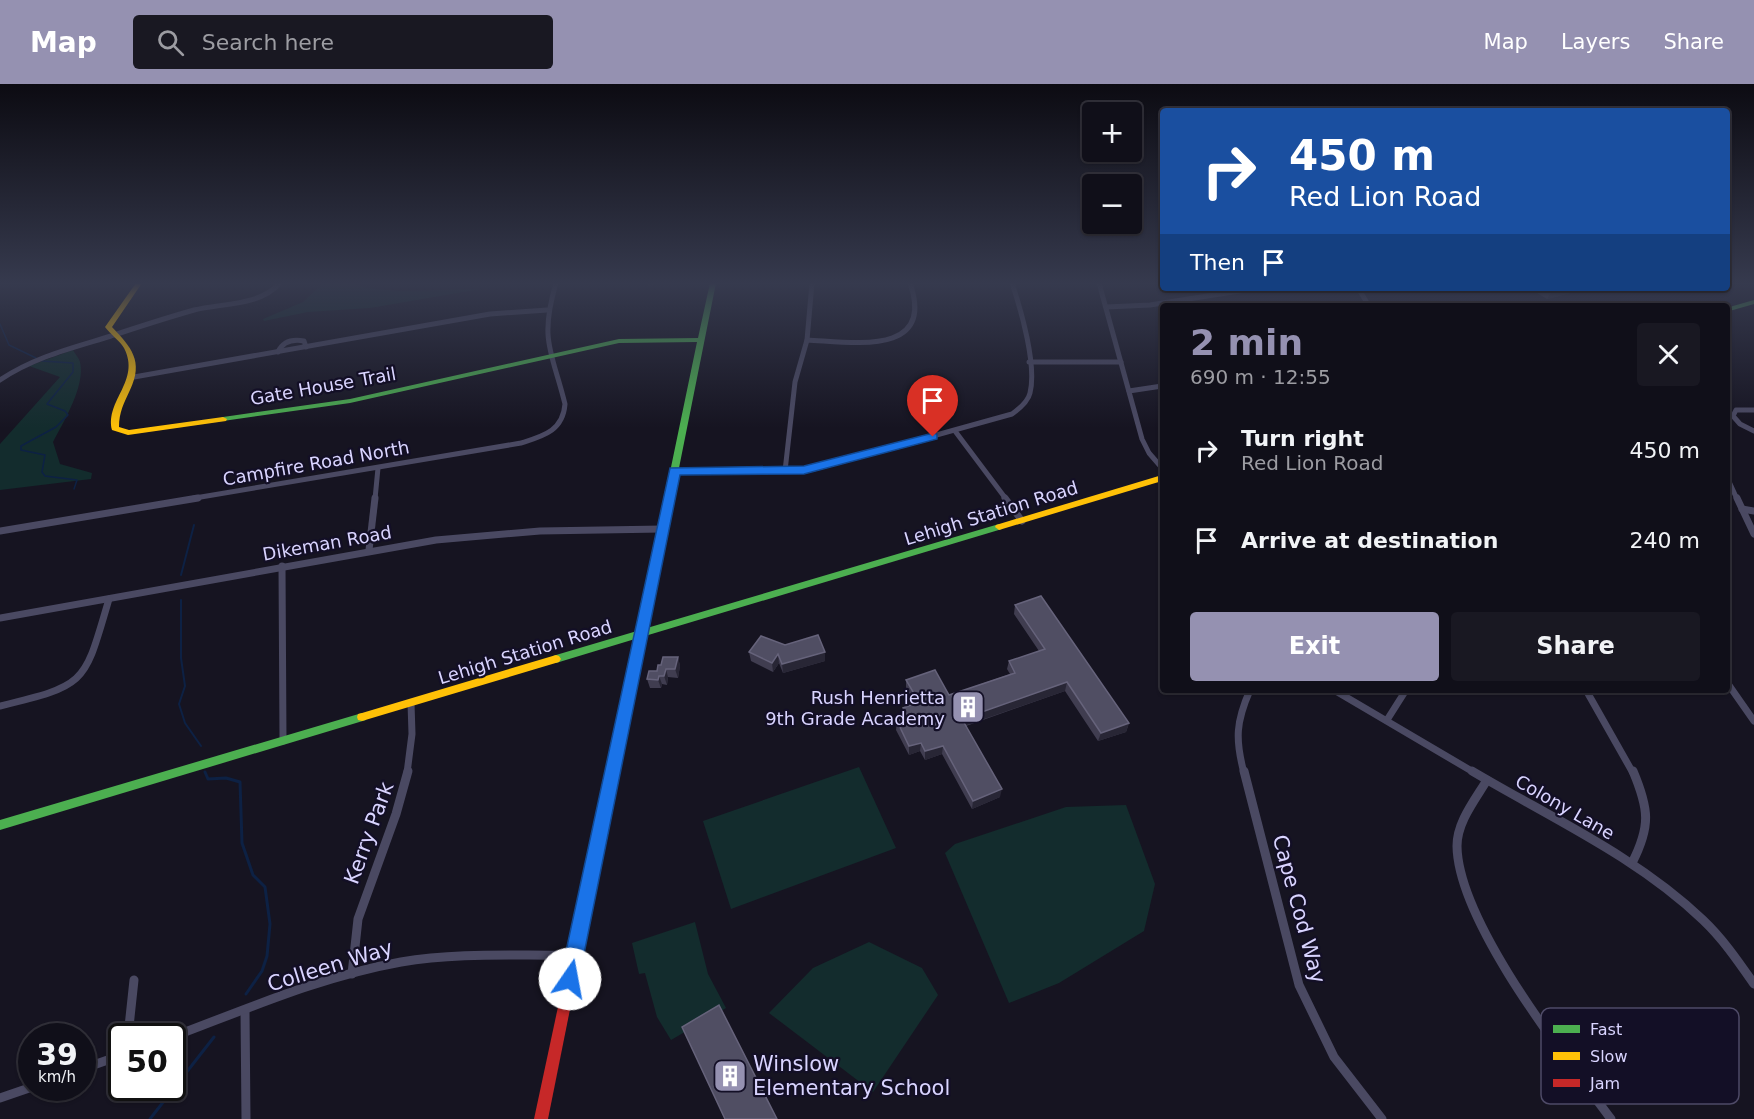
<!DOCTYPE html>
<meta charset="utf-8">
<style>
body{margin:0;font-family:"DejaVu Sans",sans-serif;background:#191822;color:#f1f3f6;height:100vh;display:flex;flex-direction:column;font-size:22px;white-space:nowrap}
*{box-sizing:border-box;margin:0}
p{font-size:20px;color:#9c9ca2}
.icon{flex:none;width:33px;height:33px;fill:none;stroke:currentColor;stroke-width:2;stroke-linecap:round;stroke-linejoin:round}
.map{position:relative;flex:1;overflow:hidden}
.details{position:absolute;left:1160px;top:219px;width:570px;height:390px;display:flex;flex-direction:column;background:#100f19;border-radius:6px;box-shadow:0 2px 4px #0004,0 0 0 2px #302f38}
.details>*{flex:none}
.guide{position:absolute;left:1160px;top:24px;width:570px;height:183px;border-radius:6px;box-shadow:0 2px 4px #0004,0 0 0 2px #302f38;background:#1a4fa0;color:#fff;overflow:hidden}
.fabs{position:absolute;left:1082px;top:18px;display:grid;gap:12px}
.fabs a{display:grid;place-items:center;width:60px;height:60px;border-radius:6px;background:#100f19;box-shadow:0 2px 4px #0004,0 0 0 2px #302f38;font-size:30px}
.speed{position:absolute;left:18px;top:939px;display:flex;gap:12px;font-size:30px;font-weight:700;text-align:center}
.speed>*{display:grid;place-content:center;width:78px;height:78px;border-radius:50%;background:#100f19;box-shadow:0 2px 4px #0004,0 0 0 2px #302f38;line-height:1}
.speed small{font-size:15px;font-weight:400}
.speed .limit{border:3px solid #111;border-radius:9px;background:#fff;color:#111}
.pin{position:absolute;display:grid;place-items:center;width:51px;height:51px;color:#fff;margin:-62px -26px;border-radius:50% 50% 50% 0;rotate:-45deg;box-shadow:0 0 6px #0007}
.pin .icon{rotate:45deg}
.me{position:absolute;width:66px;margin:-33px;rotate:12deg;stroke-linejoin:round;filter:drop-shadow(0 0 4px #0008)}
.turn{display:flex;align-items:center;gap:21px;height:126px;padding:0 30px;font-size:27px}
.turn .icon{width:78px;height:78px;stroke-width:2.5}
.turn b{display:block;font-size:42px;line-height:51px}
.then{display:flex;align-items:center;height:57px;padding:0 30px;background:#0003;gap:12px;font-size:22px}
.round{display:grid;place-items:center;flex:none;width:63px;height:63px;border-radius:6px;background:#191822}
.head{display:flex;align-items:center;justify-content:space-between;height:102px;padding:0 30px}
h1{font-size:36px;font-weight:700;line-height:45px;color:#9591b1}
.button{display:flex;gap:12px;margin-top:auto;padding:12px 30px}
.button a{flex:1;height:69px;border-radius:6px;background:#9591b1;color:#fff;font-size:24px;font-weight:700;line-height:69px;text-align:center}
.button a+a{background:#191822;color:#f1f3f6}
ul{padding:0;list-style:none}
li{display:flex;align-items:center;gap:18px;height:90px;padding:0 30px}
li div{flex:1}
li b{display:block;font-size:22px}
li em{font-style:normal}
header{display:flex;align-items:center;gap:36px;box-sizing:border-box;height:84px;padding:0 30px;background:#9591b1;color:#fff}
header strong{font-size:28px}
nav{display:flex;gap:33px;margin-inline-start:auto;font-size:21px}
.search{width:420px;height:54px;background:#191822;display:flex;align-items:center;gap:15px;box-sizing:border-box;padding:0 21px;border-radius:6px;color:#9c9ca2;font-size:22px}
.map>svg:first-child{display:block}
.green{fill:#132c2d}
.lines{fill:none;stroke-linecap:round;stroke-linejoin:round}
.stream-far2{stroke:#0d2144;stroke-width:1.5}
.stream-far1{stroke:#0d2144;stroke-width:2}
.stream{stroke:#0d2144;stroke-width:3}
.street-far2{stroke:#4a4962;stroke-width:5}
.street-far1{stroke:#4a4962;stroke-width:7}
.street{stroke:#4a4962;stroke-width:9}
.fast{fill:#4caf50;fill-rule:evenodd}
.slow{fill:#ffc107;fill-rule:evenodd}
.jam{fill:#c62828;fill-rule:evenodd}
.wall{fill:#403d50}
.shaded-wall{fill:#282635}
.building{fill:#504e63;stroke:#66637b;stroke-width:1.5}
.route{fill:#1a73e8;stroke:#114b97;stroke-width:1.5}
.labels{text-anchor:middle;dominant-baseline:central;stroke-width:4.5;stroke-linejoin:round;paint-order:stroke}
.street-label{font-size:18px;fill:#d9d4ff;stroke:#130f26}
.poi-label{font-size:18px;fill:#d9d4ff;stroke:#130f26;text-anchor:end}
.near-street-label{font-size:21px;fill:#d9d4ff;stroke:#130f26}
.near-poi-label{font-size:21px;fill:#d9d4ff;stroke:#130f26;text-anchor:start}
.key{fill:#130f26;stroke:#4e4a67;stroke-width:1.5}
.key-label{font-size:16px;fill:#d9d4ff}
</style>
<header>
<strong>Map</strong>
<div class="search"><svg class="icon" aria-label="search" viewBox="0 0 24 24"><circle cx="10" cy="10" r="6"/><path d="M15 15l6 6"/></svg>Search here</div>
<nav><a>Map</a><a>Layers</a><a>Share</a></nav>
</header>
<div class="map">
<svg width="1754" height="1035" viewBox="0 0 1754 1035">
<rect width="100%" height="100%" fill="#161421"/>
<g class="green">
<polygon points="323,199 351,199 367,204 399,207 481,205 370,224 308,228 264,237 263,235 303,218"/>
<path d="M73 266C75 270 79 274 80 278 86 301 63 339 53 358L60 380 92 389 91 395 0 406V360L60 293 29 282Z"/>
<polygon points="859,683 896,764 731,825 703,737"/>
<polygon points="1126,721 1155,800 1144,847 1059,899 1009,919 945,769 955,760 1066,723"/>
<polygon points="695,838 708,890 726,924 671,956 657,933 645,889 639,890 632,859"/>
<polygon points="869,858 922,884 938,911 873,1008 769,929 813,884"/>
</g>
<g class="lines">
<g class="stream-far2">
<polyline points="0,240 9,261 36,274"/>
<polyline points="42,277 73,279 73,288 47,320 65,327 68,331 56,343 21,362 21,366 45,371 42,388 45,392 77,396 74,405"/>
</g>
<g class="stream-far1">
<polyline points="181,491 194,441"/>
<polyline points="181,516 181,574 185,602 179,620 185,639 201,662"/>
</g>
<g class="stream">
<polyline points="205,688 208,695 226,694 240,698 242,759 253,791 265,803 270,840 267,872 262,887 246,910"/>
<polyline points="150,1035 214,953"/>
</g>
<g class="street-far2">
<polyline points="1099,199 1142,355 1149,369 1162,384"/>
<polyline points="1358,204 1369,222"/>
<polyline points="1106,223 1150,221 1252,205 1359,206"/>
<path d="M807 256C852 258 936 273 910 199"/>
<path d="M278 268C283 257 293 255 304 257L306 263"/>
<polyline points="1029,278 1121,278"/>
<polyline points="134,293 490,230 547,226"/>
<path d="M0 296C34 273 72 264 111 252 138 243 166 234 194 226 222 219 260 222 280 199"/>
<polyline points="1129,307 1162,302"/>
<polyline points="1754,326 1736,326 1733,332 1740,340 1754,347"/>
<polyline points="955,347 1006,415"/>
<path d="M675 387 814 385 1012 330C1019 325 1028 318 1030 309 1037 281 1021 226 1012 199"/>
<polyline points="785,387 795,298 807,256 812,199"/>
<polyline points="1726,391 1737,415"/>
<path d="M189 415 521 359C543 352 563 347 565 320 552 267 539 257 556 199"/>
<polyline points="375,415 378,384"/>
</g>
<g class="street-far1">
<polyline points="1005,414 1022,437"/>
<polyline points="1737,414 1754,450"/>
<polyline points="1742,425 1754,427"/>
<polyline points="0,447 198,414"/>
<polyline points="369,466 375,414"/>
<polyline points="282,482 283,657"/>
<polyline points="0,534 436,456 540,447 662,445"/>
<polyline points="1726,597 1754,637"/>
<polyline points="1334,606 1475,689"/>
<polyline points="1586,606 1633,689"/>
<path d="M0 622C88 601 84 600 109 515"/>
<polyline points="1387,636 1406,606"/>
<polyline points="407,689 412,650 411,619"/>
<path d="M1244 689C1235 655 1236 638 1250 606"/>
</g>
<g class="street">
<polyline points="1244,687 1299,901 1334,973 1382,1035"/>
<path d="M1472 687C1551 734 1636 772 1703 836 1723 855 1738 877 1754 900"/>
<path d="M1487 696C1475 716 1457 738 1457 762 1458 838 1565 973 1611 1035"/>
<path d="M1632 779C1651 742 1649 725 1633 687"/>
<polyline points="352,890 358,835 396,730 408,687"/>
<polyline points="245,927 246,1035"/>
<polyline points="128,952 134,896"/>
<path d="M172 953C247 925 322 892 401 878 458 868 517 872 574 871"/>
<polyline points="82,985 122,971"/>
<polyline points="0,1014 32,1003"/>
</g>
<g class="fast">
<polygon points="710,199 716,199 647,544 999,440 1003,443 1002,445 645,552 608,736 607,739 603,741 599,739 598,736 635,555 556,579 553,578 551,575 553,572 556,571 637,547 697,258 619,259 350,319 223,337 219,335 223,333 350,315 619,255 698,254"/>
<polygon points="1754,216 1754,220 1726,228 1726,224"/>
<polygon points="362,629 366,630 367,633 366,636 0,746 0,736"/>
</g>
<g class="slow">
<path d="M136 199H142L112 243C131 263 144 277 130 306 124 319 119 328 119 343L129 346 223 333 227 335 226 337 128 351 112 346C105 316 141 297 124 264 119 256 110 250 105 243Z"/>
<polygon points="1162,391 1162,397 999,446 995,443 996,441"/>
<polygon points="556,571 559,572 561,575 559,578 362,637 358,636 357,633 358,630 362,629"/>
</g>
<polygon class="jam" points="603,731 607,733 608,736 548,1035 534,1035 598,736 599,733"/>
</g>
<g class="wall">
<polygon points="1529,204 1589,204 1547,215"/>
<polygon points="1015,521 1129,639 1126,648 1098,657 1065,607 966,642 1000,713 972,725 942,670 925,676 920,667 909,671 896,646 897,637 904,634 903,633 903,624 915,620 906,604 906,596 949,611 1010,590 1007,585 1009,577 1039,567 1014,530"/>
<polygon points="785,561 825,568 825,577 783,589 779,579 773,588 751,577 749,568"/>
<polygon points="678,573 680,582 678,594 668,593 667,601 662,600 661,604 650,604 647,595 657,587 661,581"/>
</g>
<g class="shaded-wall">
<polygon points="647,199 662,199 648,202"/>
<polygon points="1562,204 1589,204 1547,215 1552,207"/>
<polygon points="825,568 825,577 783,589 782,580"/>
<polygon points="778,570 779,579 773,588 772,579"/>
<polygon points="678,573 680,582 678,594 675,585"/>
<polygon points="666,585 668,593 667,601 664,592"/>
<polygon points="659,592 662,600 661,604 658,596"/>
<polygon points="1067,598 1065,607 961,643 962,635"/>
<polygon points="1129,639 1126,648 1098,657 1101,649"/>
<polygon points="921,659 920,667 909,671 909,662"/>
<polygon points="943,662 942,670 925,676 925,667"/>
<polygon points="1002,705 1000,713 972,725 973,717"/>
</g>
<g class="building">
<polygon points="1548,204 1562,204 1552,207"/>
<polygon points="1041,512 1129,639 1101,649 1067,598 962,635 1002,705 973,717 943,662 925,667 921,659 909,662 897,637 908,633 903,624 919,618 906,596 935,586 949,611 1015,589 1009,577 1045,565 1015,521"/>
<polygon points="818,551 825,568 782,580 778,570 772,579 749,568 761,552 785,561"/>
<polygon points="663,573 678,573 675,585 666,585 664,592 659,592 658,596 647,595 649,587 657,587 658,581 661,581"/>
<polygon points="719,921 777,1035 725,1035 682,943"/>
</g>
<linearGradient id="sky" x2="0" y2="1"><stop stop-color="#0c0b12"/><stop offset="0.58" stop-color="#363a4e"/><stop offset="1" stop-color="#363a4e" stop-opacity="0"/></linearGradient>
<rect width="1754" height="344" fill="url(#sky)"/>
<polygon class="route" points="933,349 937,350 937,355 804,390 680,391 579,895 576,901 570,904 563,901 560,895 670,384 804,382"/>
<defs>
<symbol id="building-square" viewBox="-11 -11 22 22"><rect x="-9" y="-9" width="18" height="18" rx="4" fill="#9591b1" stroke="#130f26"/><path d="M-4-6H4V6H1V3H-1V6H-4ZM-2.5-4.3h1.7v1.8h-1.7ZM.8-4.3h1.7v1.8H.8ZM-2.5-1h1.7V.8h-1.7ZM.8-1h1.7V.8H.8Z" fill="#fff"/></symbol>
</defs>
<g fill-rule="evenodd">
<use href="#building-square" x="949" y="604" width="38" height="38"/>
<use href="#building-square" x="711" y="973" width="38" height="38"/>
</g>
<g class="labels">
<g class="street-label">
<text transform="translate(323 302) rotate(-10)">Gate House Trail</text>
<text transform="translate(316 379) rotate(-10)">Campfire Road North</text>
<text transform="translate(991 429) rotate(-17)">Lehigh Station Road</text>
<text transform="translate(327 459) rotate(-10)">Dikeman Road</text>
<text transform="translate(525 568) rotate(-17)">Lehigh Station Road</text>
<text transform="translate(1565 723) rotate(30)">Colony Lane</text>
</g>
<g class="poi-label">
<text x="945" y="613">Rush Henrietta<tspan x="945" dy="21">9th Grade Academy</tspan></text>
</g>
<g class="near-street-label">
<text transform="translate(369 749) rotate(-70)">Kerry Park</text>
<text transform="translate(1299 825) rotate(75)">Cape Cod Way</text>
<text transform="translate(330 882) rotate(-17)">Colleen Way</text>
</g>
<g class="near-poi-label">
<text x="753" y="980">Winslow<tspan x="753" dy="24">Elementary School</tspan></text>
</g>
</g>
<rect x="1541" y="924" width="198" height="96" rx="9" class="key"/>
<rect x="1553" y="941" width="27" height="8" fill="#4caf50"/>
<rect x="1553" y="968" width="27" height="8" fill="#ffc107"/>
<rect x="1553" y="995" width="27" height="8" fill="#c62828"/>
<g class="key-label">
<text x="1590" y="951">Fast</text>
<text x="1590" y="978">Slow</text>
<text x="1590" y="1005">Jam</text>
</g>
</svg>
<div class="fabs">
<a>+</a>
<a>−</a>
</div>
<div class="speed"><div>39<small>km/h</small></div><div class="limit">50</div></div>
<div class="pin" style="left:933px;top:353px;background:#d93025"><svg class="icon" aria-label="arrive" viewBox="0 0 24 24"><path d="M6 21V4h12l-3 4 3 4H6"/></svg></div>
<svg class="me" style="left:570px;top:895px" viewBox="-20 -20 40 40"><circle r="19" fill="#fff"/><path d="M0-13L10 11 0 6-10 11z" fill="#1a73e8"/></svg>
<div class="guide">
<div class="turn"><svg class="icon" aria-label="right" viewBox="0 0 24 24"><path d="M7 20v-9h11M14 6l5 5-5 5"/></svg><div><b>450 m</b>Red Lion Road</div></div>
<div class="then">Then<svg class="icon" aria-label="arrive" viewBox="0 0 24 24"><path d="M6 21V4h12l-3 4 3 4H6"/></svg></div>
</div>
<section class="details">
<div class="head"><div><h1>2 min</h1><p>690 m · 12:55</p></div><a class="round"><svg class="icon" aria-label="close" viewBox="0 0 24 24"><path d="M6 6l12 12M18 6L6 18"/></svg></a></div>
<ul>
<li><svg class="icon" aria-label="right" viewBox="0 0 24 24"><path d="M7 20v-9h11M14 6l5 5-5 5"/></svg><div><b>Turn right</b><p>Red Lion Road</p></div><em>450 m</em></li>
<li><svg class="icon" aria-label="arrive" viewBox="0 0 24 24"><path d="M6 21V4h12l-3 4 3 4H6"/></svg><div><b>Arrive at destination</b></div><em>240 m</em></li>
</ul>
<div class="button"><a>Exit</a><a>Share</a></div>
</section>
</div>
